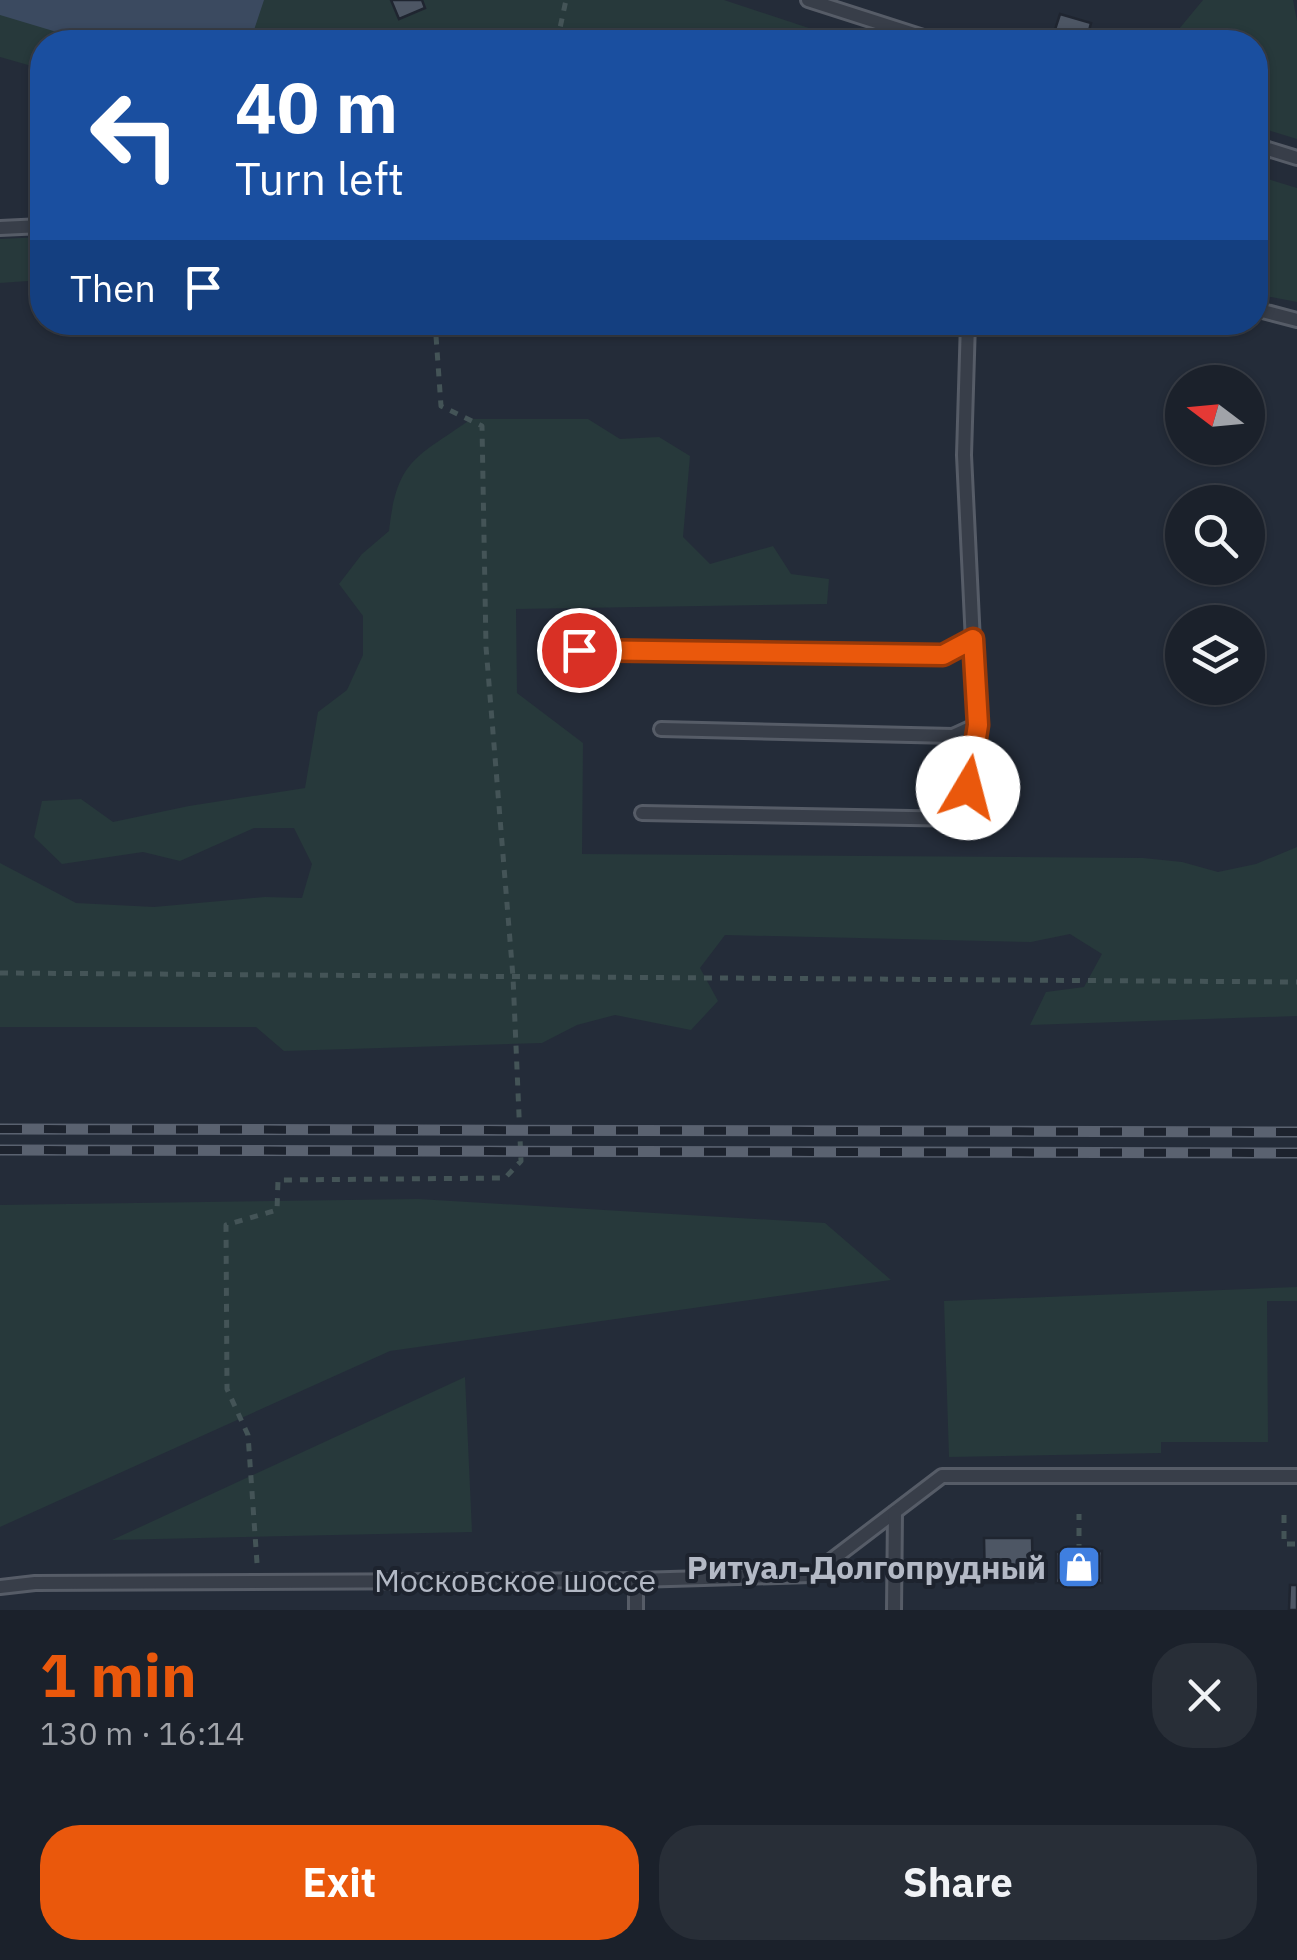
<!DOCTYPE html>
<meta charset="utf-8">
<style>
body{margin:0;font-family:"IBM Plex Sans",sans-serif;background:#282e37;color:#f1f3f6;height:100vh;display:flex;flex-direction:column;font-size:38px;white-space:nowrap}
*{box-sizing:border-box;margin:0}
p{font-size:32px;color:#a0a3a9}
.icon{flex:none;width:55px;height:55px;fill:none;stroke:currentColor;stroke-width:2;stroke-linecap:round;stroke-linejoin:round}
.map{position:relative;height:1610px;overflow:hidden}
.panel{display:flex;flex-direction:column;background:#1b212b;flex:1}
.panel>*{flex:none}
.hud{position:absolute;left:30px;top:30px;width:1238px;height:305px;border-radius:40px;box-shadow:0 2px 8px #0004,0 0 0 2px #393e47;background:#1a4fa0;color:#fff;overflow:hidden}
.needle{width:65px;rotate:286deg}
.buttons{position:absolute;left:1165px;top:365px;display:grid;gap:20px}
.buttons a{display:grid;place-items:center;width:100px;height:100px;border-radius:50%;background:#1b212b;box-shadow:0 2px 8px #0004,0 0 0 2px #393e47;font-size:50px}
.pin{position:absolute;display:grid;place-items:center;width:85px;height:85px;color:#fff;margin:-42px;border:5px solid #fff;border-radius:50%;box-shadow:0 2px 10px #0007}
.me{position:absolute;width:110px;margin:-55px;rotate:8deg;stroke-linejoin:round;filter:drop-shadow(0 0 8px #0008)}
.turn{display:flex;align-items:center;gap:35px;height:210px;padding:0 40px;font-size:45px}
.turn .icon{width:130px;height:130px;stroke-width:2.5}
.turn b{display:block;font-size:70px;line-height:85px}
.then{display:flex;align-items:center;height:95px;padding:0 40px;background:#0003;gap:20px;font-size:38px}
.round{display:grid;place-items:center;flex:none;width:105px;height:105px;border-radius:40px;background:#282e37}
.overview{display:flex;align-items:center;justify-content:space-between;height:170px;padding:0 40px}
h1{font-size:60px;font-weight:700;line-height:75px;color:#ea580c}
.primary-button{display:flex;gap:20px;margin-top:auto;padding:20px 40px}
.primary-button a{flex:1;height:115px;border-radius:40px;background:#ea580c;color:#fff;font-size:40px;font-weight:700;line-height:115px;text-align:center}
.primary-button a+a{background:#282e37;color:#f1f3f6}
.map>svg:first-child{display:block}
.green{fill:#27393b}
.water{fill:#3b4a60}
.building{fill:#4d5664;stroke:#1f2530;stroke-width:2.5}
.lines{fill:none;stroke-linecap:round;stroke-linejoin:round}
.service-casing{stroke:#565c67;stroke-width:18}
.path{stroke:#445457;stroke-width:5;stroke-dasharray:8 8;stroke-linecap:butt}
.service{stroke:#383e49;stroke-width:12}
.rail-casing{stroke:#5a6270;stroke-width:11}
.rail{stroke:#1d232e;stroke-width:8;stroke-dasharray:22;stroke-linecap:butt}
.route-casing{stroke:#983908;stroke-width:25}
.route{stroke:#ea580c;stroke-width:18}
.labels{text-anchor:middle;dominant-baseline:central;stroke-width:8;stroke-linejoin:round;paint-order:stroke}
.poi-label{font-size:32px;font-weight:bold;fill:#b3b9c5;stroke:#1d232e;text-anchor:end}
.street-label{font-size:32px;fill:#b3b9c5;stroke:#1d232e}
</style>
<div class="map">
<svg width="1297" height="1610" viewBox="0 0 1297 1610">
<rect width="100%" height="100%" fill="#242c39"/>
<g class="green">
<polygon points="0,0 724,0 851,42 42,42 42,69 0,57"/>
<polygon points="1203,0 1293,0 1297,21 1297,139 1255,126 1255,42 1175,42 1179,29"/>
<polygon points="1255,175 1297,188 1297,302 1255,294"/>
<polygon points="42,237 42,280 0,283 0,239"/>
<path d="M471 419H588L620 439 659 437 690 456 683 537 710 564 773 546 791 574 829 579 827 604 516 609 517 693 583 743 582 854 1143 858 1182 862 1218 872 1256 864 1297 847V1016L1030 1025 1046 992 1084 987 1102 954 1070 934 1031 942 725 935 700 968 718 1001 691 1030 615 1015 577 1025 542 1043 284 1051 256 1027H0V863L76 903 154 907 265 897 302 898 312 864 294 828H254L180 861 143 852 62 864 34 837 42 801 81 799 113 822 189 806 305 788 318 712 347 690 363 655V616L339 584 362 554 389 531C397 459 416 458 471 419Z"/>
<polygon points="418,1199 825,1223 891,1280 390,1351 0,1527 0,1205"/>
<polygon points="1297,1287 1297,1301 1267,1301 1268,1442 1161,1442 1161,1453 949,1457 944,1301"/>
<polygon points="465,1377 472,1532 112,1540"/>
</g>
<polygon class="water" points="0,0 264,0 250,42 90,42 0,15"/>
<g class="building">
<polygon points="391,0 422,0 425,8 399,19"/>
<polygon points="1060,14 1091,23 1086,42 1051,42"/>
<polygon points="984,1538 1032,1538 1033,1583 985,1583"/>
<polygon points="1102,1551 1102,1583 1056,1583 1056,1552"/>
<polygon points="1290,1585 1297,1585 1297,1610 1289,1610"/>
</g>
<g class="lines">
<defs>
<g id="service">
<polyline points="808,0 939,42"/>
<polyline points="1255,145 1297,158"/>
<polyline points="0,228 42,226"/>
<polyline points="1255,309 1297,320"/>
<polyline points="579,650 943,655 973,639"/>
<polyline points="661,729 953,736 977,725"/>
<polyline points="642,813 964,819 977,725 964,455 968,322"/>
<polyline points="636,1580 636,1610"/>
<polyline points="0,1587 35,1583 636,1580 812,1575 942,1476 1297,1476"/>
<polyline points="894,1610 895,1512"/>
</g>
</defs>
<use href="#service" class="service-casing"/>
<g class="path">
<polyline points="557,42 566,0"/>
<polyline points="0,973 1297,982"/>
<polyline points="1284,1515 1284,1544 1297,1544"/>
<polyline points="1079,1552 1079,1514"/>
<polyline points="257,1563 248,1435 227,1389 226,1225 277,1210 278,1180 505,1178 521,1161 513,977 486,647 482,426 441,406 435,322"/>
</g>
<use href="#service" class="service"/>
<defs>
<g id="rail">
<polyline points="0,1129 1297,1132"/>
<polyline points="0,1150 1297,1153"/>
</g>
</defs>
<use href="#rail" class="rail-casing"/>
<use href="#rail" class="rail"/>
</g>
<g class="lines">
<defs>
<polyline id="route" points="579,650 943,655 973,639 978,725 968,788"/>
</defs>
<use href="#route" class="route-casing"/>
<use href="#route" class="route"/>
</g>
<defs>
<symbol id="shop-square" viewBox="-11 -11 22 22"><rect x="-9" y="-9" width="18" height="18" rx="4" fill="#3f7fe0" stroke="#1d232e"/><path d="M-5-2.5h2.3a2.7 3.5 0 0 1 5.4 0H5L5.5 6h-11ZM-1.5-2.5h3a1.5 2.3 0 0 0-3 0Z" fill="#fff"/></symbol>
</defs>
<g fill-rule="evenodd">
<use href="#shop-square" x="1054" y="1542" width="50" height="50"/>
</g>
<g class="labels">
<g class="poi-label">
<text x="1046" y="1567">Ритуал-Долгопрудный</text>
</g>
<g class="street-label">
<text x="515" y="1580">Московское шоссе</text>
</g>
</g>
</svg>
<div class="buttons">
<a><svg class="needle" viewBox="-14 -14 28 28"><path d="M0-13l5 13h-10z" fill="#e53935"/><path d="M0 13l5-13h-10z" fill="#a0a3a9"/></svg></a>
<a><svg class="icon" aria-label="search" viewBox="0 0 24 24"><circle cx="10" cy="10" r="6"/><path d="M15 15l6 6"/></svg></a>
<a><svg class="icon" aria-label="layers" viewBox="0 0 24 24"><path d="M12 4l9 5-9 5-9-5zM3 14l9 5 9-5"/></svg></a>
</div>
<div class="pin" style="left:579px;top:650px;background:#d93025"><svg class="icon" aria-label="arrive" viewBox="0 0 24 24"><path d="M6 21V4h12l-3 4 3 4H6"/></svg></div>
<svg class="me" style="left:968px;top:788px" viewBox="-20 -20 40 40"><circle r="19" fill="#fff"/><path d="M0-13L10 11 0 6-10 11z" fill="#ea580c"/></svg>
<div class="hud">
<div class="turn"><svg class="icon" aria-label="left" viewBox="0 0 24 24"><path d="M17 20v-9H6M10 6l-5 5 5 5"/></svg><div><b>40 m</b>Turn left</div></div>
<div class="then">Then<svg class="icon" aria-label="arrive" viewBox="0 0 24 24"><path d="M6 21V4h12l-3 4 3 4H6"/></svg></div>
</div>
</div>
<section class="panel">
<div class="overview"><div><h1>1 min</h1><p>130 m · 16:14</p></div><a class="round"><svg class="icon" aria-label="close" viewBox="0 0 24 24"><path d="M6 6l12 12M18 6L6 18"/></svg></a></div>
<div class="primary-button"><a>Exit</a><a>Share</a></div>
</section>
